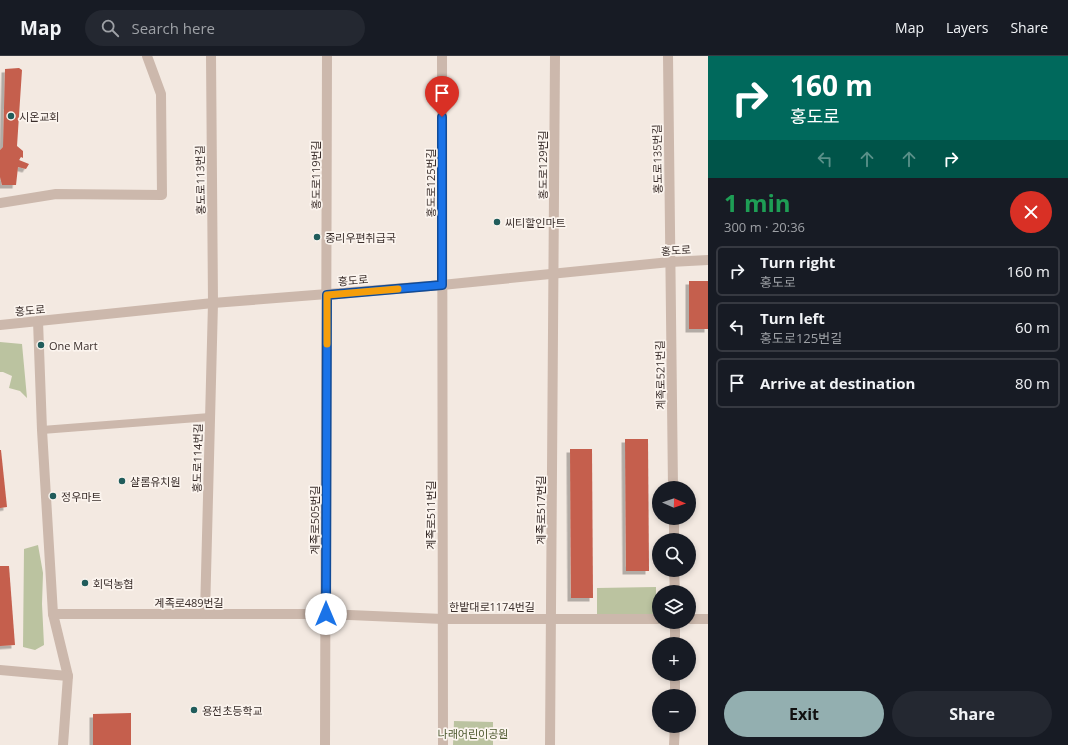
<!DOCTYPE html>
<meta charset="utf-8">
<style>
body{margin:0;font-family:"Open Sans","Noto Sans KR",sans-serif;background:#242831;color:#f1f3f6;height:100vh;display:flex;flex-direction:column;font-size:15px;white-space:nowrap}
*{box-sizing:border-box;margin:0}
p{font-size:13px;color:#9ea1a6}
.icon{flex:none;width:22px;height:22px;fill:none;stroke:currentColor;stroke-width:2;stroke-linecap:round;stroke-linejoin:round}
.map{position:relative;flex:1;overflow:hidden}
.sheet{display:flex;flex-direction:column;background:#171b24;width:360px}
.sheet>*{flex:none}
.top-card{background:#00695c;color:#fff;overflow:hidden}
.needle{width:26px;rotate:92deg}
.buttons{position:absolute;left:652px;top:425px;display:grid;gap:8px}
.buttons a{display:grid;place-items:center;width:44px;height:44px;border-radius:50%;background:#171b24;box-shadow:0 2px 6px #0003;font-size:20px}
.pin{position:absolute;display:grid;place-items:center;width:34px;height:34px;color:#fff;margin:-41px -17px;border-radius:50% 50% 50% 0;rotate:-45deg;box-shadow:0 0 4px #0007}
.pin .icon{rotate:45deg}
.me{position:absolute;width:44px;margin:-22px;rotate:0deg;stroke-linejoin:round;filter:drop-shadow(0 0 3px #0008)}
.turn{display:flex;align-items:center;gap:14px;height:84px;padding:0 16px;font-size:18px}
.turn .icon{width:52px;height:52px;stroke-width:2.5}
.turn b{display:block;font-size:28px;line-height:34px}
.lanes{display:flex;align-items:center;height:38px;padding:0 16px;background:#0003;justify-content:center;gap:20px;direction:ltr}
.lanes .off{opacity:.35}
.round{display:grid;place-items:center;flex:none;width:42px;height:42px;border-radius:21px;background:#242831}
.headline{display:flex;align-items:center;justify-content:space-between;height:68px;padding:0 16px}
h1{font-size:24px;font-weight:700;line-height:30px;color:#1e9e55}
.action{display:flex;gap:8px;margin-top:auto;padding:8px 16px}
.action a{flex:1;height:46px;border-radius:24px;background:#93afb0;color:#111;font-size:16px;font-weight:700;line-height:46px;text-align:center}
.action a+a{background:#242831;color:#f1f3f6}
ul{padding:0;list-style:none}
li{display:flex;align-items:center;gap:12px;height:50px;margin:0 8px 6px;padding:0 8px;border:2px solid #363941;border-radius:6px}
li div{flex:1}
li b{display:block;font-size:15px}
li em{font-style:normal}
header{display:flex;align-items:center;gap:24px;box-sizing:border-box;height:56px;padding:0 20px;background:#171b24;border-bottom:1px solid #363941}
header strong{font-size:19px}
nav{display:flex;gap:22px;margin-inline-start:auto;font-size:14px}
.search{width:280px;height:36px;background:#242831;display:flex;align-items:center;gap:10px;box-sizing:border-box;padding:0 14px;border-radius:22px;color:#9ea1a6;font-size:15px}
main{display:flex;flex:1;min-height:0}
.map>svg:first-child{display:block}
.green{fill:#bbc3a0}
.building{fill:#c55f4d;filter:url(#shadow)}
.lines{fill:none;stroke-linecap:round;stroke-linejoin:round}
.service{stroke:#ccb8ac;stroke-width:8}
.minor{stroke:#ccb8ac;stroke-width:10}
.route-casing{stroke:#114b97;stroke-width:10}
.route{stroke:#1a73e8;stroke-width:7}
.slow{stroke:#f59e0b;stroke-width:7}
.poi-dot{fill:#205c5b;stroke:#fbf4ee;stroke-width:1.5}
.labels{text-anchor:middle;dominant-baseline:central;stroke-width:3.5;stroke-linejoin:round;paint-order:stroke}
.poi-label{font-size:11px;fill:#3a2e2b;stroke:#fbf4ee;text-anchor:start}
.street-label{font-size:11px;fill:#3a2e2b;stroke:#fbf4ee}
.park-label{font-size:11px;fill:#4d592f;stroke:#fbf4ee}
</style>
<header>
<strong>Map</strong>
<div class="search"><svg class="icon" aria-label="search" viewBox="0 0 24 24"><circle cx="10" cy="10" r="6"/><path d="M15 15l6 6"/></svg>Search here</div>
<nav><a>Map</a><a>Layers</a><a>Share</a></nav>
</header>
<main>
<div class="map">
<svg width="708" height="689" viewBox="0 0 708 689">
<defs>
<filter id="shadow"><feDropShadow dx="-3.5" dy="3.5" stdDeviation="0" flood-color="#0004"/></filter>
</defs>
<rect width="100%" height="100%" fill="#f3e9e1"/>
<g class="green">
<polygon points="0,286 22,288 27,342 20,335 9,332 12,320 3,316 0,316"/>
<polygon points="38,489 43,517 42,548 44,589 35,594 23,591 24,493"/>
<polygon points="656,531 656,558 597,558 597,532"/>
<polygon points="454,665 493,666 493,689 453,689"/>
</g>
<g class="building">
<polygon points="19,12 22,14 17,90 23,95 23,102 21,101 19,104 29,108 26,113 18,111 16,129 2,129 0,121 0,94 3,91 5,13"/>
<rect x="689" y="225" width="19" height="48"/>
<polygon points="625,383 648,383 649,515 626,515"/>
<polygon points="570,393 592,393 593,542 571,542"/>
<polygon points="0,394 1,394 7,451 0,452"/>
<polygon points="0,510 9,510 15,589 0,590"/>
<polygon points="131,657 131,689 93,689 93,658"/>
</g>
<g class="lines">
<polyline class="service" points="42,374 210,361"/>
<g class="minor">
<polyline points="442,0 443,689"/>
<polyline points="668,0 673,432"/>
<polyline points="0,147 56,138 162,139 161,38 147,0"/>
<polyline points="38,265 42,374 53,558 68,620 63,689"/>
<polyline points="0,269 213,247 442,229 670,206 708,204"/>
<polyline points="674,462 674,484"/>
<polyline points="674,514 675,536"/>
<polyline points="53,558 326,558 443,563 659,563"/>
<polyline points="205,558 213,247 211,0"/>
<polyline points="689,563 708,563"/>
<polyline points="675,588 675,566"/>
<polyline points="0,614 68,620"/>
<polyline points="675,640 675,618"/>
<polyline points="325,689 327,0"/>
<polyline points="550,689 555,0"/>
<polyline points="674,689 675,670"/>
</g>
</g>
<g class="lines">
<defs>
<polyline id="route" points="326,558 327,239 442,229 442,61"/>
</defs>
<use href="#route" class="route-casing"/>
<use href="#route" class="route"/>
<polyline class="slow" points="327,288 327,239 398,233"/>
</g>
<g class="poi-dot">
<circle cx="11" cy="60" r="4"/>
<circle cx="497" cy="166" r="4"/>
<circle cx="317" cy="181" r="4"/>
<circle cx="41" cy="289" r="4"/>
<circle cx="122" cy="425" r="4"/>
<circle cx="53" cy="440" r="4"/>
<circle cx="85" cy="527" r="4"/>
<circle cx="194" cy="654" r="4"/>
</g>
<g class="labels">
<g class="poi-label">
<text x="19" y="60">시온교회</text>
<text x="505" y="166">씨티할인마트</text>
<text x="325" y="181">중리우편취급국</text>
<text x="49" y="289">One Mart</text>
<text x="130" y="425">샬롬유치원</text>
<text x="61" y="440">정우마트</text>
<text x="93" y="527">회덕농협</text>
<text x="202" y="654">용전초등학교</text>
</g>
<g class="street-label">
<text transform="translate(657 103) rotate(-91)">홍도로135번길</text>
<text transform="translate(542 109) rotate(-90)">홍도로129번길</text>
<text transform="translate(315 119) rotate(-90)">홍도로119번길</text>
<text transform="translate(200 124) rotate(-91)">홍도로113번길</text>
<text transform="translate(430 127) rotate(-90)">홍도로125번길</text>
<text transform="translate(676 194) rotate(-4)">홍도로</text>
<text transform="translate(353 224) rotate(-5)">홍도로</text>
<text transform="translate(30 254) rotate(-5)">홍도로</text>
<text transform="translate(660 319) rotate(-91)">계족로521번길</text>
<text transform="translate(197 402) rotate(-89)">홍도로114번길</text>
<text transform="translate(540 454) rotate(-90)">계족로517번길</text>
<text transform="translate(430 459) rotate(-90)">계족로511번길</text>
<text transform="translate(314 464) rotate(-90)">계족로505번길</text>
<text x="189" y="546">계족로489번길</text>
<text x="492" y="550">한밭대로1174번길</text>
</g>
<g class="park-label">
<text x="473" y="677">나래어린이공원</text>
</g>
</g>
</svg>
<div class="buttons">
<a><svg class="needle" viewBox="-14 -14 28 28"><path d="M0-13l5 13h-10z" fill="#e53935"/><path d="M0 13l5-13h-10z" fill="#9ea1a6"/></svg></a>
<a><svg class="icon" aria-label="search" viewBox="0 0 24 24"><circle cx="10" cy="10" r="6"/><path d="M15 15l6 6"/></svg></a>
<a><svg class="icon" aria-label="layers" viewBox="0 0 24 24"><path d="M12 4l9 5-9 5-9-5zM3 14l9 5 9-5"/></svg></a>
<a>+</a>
<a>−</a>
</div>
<div class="pin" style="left:442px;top:61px;background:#d93025"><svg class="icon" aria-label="arrive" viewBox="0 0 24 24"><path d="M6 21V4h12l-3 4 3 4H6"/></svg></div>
<svg class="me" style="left:326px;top:558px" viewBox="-20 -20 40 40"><circle r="19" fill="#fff"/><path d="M0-13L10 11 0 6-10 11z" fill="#1a73e8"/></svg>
</div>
<section class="sheet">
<div class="top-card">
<div class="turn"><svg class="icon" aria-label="right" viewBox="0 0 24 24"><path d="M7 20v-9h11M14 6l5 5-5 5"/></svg><div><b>160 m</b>홍도로</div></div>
<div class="lanes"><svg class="icon off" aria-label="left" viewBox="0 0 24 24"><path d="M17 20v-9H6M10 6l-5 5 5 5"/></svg><svg class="icon off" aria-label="ahead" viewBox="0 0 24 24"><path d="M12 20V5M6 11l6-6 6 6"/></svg><svg class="icon off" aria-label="ahead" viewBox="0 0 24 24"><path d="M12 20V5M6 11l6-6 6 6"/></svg><svg class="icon" aria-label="right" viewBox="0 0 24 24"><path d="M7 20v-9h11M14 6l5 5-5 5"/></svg></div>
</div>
<div class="headline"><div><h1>1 min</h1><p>300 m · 20:36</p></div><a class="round" style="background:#d93025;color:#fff"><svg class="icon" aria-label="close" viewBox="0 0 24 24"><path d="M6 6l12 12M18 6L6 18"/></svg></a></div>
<ul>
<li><svg class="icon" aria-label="right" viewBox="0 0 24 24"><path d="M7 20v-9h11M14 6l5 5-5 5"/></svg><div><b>Turn right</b><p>홍도로</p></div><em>160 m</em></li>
<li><svg class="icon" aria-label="left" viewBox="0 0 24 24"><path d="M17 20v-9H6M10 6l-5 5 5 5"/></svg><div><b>Turn left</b><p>홍도로125번길</p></div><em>60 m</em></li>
<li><svg class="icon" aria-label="arrive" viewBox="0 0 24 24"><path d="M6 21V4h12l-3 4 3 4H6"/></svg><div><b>Arrive at destination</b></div><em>80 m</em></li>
</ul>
<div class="action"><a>Exit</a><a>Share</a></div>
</section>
</main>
